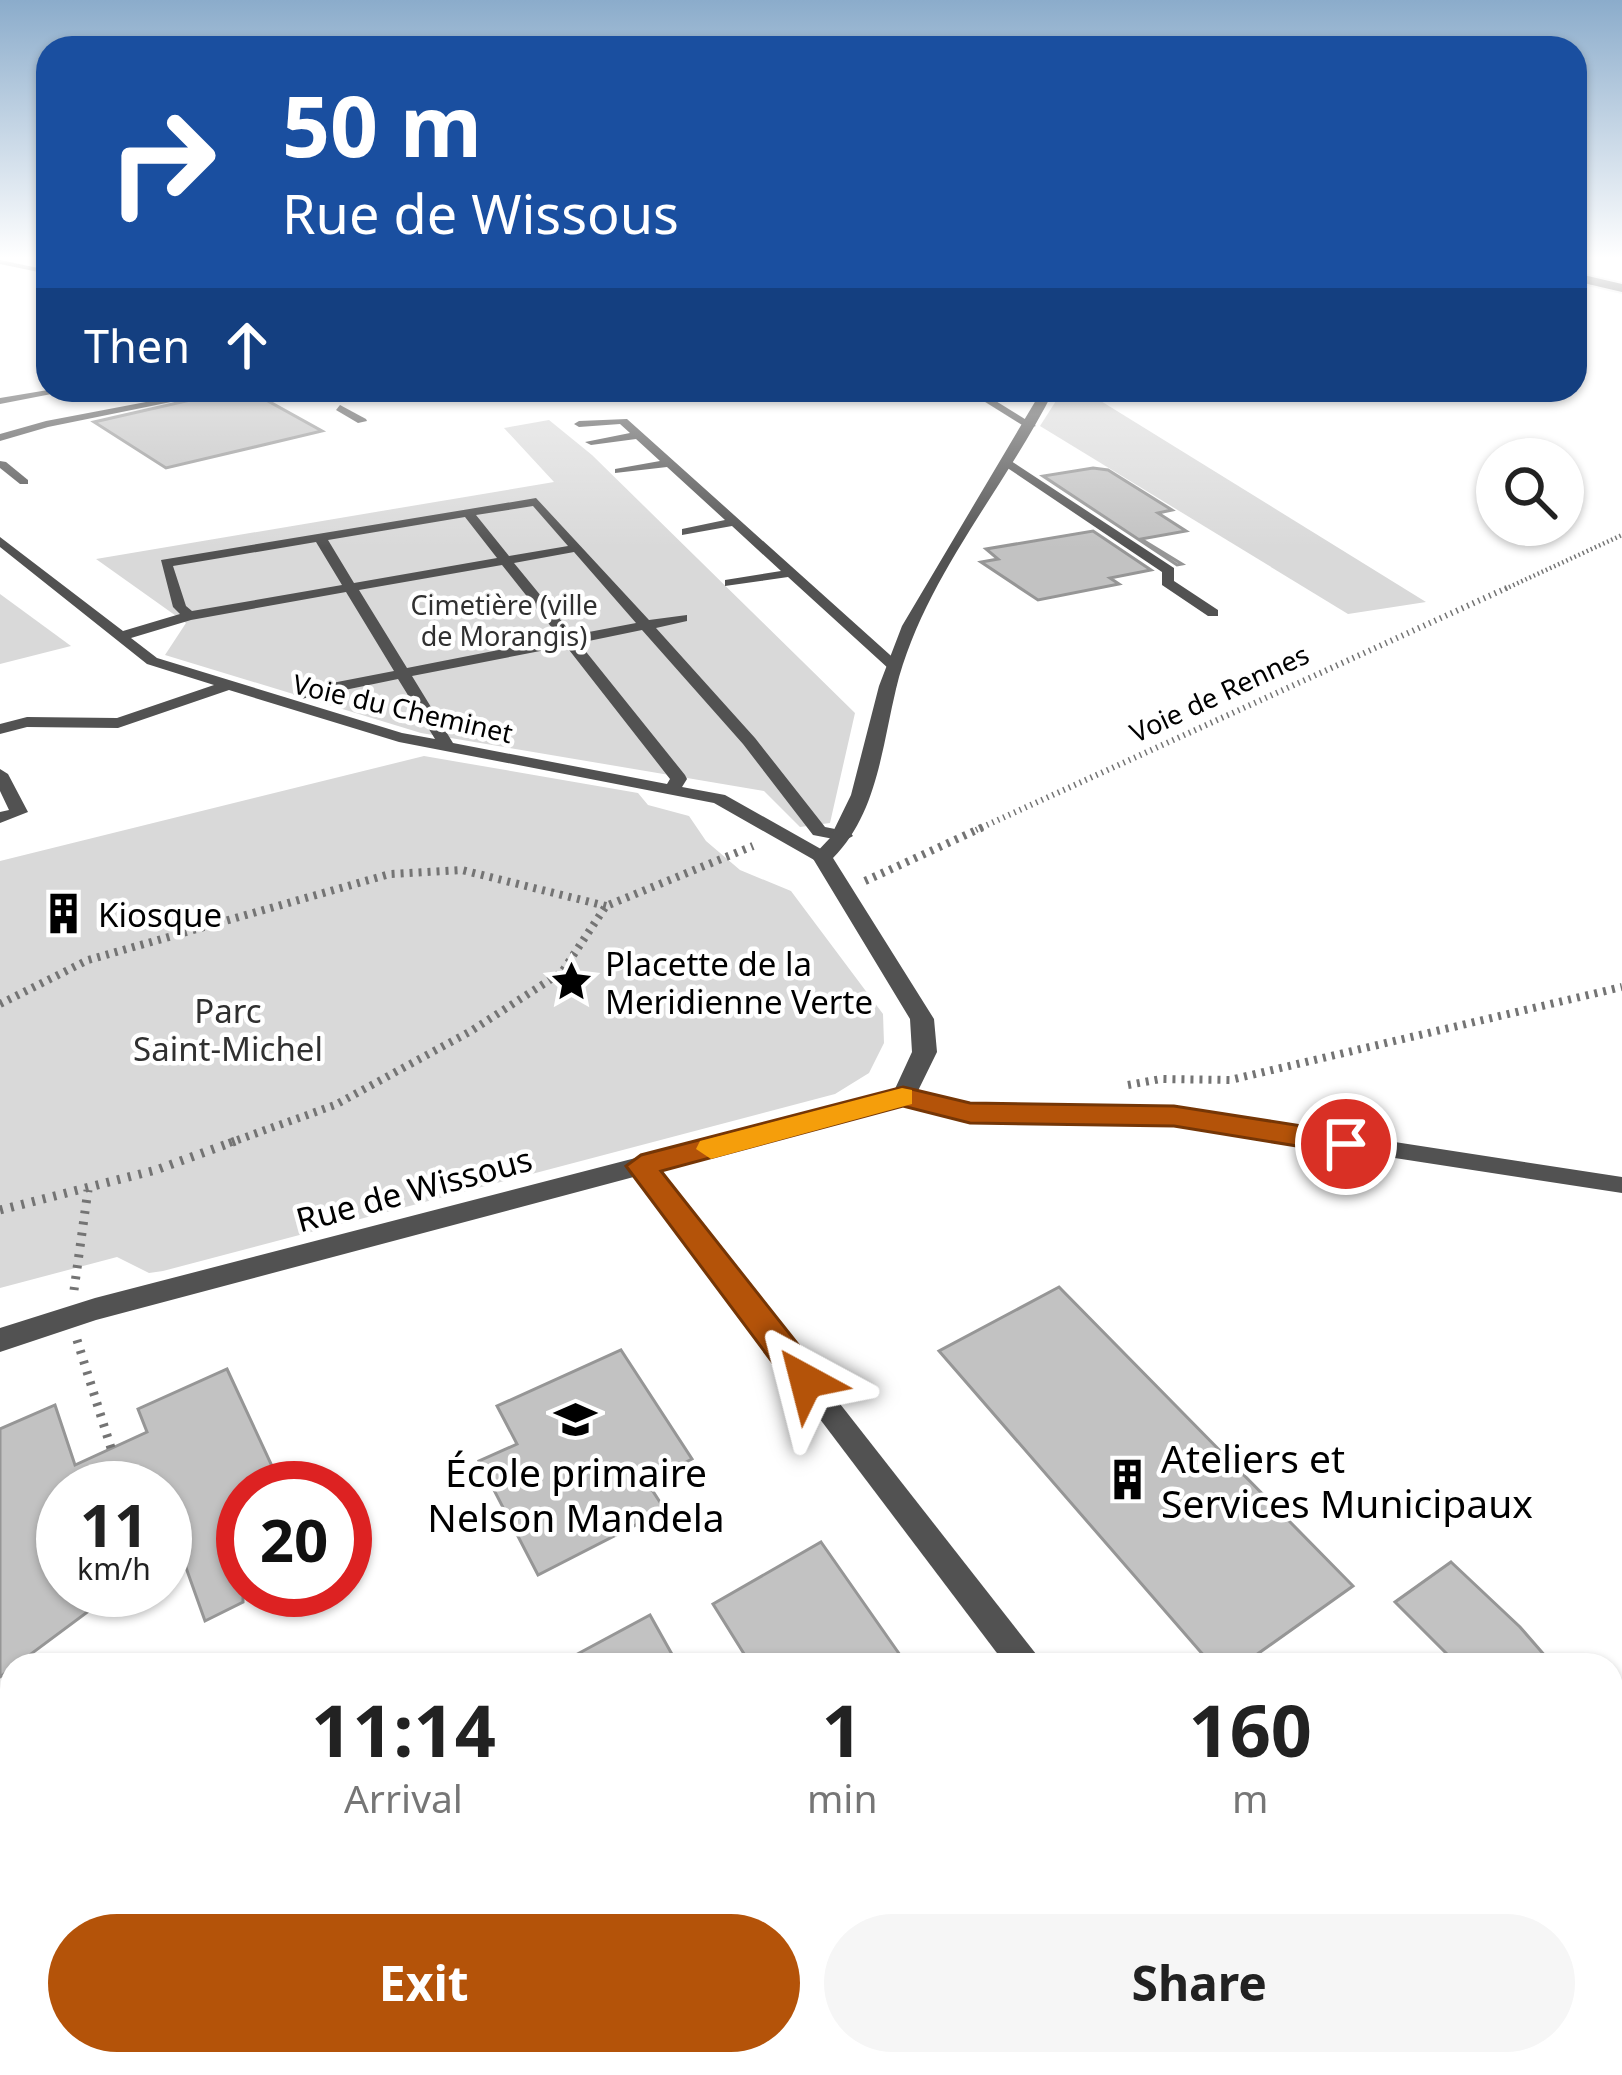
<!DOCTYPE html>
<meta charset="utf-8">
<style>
body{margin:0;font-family:"Noto Sans",sans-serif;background:#f6f6f6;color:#222;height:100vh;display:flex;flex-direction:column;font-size:45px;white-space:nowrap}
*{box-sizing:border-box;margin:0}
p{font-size:39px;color:#767676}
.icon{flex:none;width:66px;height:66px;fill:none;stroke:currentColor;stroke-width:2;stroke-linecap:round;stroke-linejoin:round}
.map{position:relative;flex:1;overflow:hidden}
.sheet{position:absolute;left:0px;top:1653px;width:1623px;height:423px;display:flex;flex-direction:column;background:#fff;border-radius:36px 36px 0 0;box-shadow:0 3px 9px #0004}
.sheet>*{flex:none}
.banner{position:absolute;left:36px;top:36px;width:1551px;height:366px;border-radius:36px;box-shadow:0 3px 9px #0004;background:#1a4fa0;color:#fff;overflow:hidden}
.buttons{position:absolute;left:1476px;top:438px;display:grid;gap:24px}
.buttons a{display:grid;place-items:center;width:108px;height:108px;border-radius:50%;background:#fff;box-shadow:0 3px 9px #0004;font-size:60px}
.speed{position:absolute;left:36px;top:1461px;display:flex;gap:24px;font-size:60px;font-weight:700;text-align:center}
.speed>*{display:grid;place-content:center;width:156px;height:156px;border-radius:50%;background:#fff;box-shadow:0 3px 9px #0004;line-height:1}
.speed small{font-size:30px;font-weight:400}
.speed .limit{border:18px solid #d22;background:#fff;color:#111}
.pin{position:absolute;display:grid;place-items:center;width:102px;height:102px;color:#fff;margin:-51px;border:6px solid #fff;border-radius:50%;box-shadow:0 3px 12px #0007}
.me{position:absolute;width:132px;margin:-66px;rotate:322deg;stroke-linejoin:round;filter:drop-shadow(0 0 9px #0008)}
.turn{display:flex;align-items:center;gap:42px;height:252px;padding:0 48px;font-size:54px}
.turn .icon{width:156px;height:156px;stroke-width:2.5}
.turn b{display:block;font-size:84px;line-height:102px}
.then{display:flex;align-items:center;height:114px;padding:0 48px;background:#0003;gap:24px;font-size:45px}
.eta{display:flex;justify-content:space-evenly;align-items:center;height:204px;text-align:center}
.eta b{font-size:72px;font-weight:700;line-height:84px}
.cta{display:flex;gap:24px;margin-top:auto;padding:24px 48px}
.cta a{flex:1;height:138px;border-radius:72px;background:#b45309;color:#fff;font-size:48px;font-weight:700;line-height:138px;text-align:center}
.cta a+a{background:#f6f6f6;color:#222}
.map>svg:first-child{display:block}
.green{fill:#d9d9d9}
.building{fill:#c2c2c2;stroke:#969696;stroke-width:3}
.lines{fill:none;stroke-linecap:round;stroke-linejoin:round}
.primary-casing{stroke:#dbdbdb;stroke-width:4}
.path-far3{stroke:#747474;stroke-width:4.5;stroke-dasharray:1.5 3;stroke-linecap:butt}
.path-far2{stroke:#747474;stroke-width:6;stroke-dasharray:1.5 4.5;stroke-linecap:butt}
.path-far1{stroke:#747474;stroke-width:8;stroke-dasharray:3 6;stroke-linecap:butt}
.path{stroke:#747474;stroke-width:9;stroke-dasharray:3 8;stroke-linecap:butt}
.lane{fill:#525252;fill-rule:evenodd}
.street{fill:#525252;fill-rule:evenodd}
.primary{fill:#000;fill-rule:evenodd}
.route{fill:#b45309;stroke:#753606;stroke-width:3}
.slow{fill:#f59e0b}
.labels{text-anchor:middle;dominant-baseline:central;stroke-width:9;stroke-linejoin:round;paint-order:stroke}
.far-park-label{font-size:27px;fill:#303030;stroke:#fff}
.far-street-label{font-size:27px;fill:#000;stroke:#fff}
.poi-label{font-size:33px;fill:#000;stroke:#fff;text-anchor:start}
.park-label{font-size:33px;fill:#303030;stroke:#fff}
.street-label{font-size:33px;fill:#000;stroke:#fff}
.near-poi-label{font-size:39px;fill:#000;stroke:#fff;text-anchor:start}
</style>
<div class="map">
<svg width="1622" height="2075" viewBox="0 0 1622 2075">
<rect width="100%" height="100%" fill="#fff"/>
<g class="green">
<polygon points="1063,390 1083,390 1426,602 1348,614 1040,426"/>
<polygon points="549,420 592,455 855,713 830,823 800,827 764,791 421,733 165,655 186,623 96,559 554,482 504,428"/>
<polygon points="0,594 71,646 0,664"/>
<polygon points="424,756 638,793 648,805 689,816 706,841 740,870 791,891 883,1014 884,1043 869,1073 835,1094 163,1271 149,1273 117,1257 0,1288 0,861"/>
</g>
<g class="building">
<polygon points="234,390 248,390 322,431 166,468 94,422"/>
<polygon points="1093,468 1108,470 1172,510 1158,513 1186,531 1141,539 1182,564 1177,565 1043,476"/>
<polygon points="1093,531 1151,570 1110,578 1119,584 1038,600 981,562 998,559 986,549"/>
<polygon points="1059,1287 1353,1586 1242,1665 1212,1665 939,1351"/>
<polygon points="621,1350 692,1459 647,1482 665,1510 538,1575 479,1461 517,1444 497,1406"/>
<polygon points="227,1369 278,1479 243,1488 243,1602 205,1621 184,1562 165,1539 165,1488 63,1488 63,1590 117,1590 0,1677 0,1429 55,1405 75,1465 147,1432 138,1409"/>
<polygon points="821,1542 907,1665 751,1665 713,1604"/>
<polygon points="1451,1562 1520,1627 1553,1665 1458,1665 1395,1602"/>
<polygon points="650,1615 678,1665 557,1665"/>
</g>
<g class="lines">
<defs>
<polygon id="primary" points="1575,273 1622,284 1622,292 1575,281"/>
</defs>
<use href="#primary" class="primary-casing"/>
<polyline class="path-far3" points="1505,589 1622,535"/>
<polyline class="path-far2" points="976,830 1511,586"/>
<g class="path-far1">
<polyline points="865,881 983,827"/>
<polyline points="0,1004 88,960 390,874 462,870 606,906"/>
<polyline points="1128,1085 1161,1079 1230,1080 1622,987"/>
<polyline points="229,1143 335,1105 471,1031 562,972 606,906 753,846"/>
</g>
<g class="path">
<polyline points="0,1210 156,1170 238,1140"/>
<polyline points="74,1290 88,1190"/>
<polyline points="77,1340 111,1448"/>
</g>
<g class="lane">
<polygon points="0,260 48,270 48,274 0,264"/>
<polygon points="48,390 72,390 0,404 0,398"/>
<polygon points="209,390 230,390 48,427 0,441 0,434 46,421"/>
<polygon points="966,390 978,390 1036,426 1027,428"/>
<polygon points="340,405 366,419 367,421 358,423 336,410"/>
<polygon points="627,419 899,663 899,669 889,669 788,577 725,586 725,580 781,571 732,526 682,535 682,529 725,520 667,467 615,473 615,469 660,461 636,439 591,445 585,442 630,433 620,424 579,427 574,424 579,421"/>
<polygon points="0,461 6,462 28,480 28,484 20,484 0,468"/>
<polygon points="1003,461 1011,461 1174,568 1174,581 1218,610 1218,616 1208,616 1162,585 1162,572 1003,465"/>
<path d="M536 498 649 620 687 615V621L656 628 755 738 825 827 850 832 853 836 844 841 813 835 743 744 642 630 579 643 685 775 687 779 682 787 725 795 828 853 831 857 828 861H816L714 803 399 742 229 690 118 728 27 727 0 734V724L27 717 117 718 214 685 147 664 0 547V537L123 631 180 614 173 607 161 560ZM533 506 568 546 509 556 476 515ZM465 517 497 558 354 583 328 540ZM316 542 342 585 192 611 186 606 173 566ZM574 552 636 623 573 635 514 563ZM502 565 560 638 407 668 359 590ZM346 592 394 671 301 689 293 694 301 699 398 679 435 739 402 733 157 658 131 638 191 620ZM566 646 670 779 667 784 453 743 412 676Z"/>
<polygon points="0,769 8,774 28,812 0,823 0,812 9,810 0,791"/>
<polygon points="903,1090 970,1105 1174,1108 1622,1177 1622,1193 1174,1124 970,1121 895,1102 892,1097"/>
<polygon points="641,1158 649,1160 1036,1654 1041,1665 1006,1665 633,1172 629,1166 633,1160"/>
<polygon points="1336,2064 1382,2064 1377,2075 1332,2075"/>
</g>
<path class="street" d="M1042 390H1054C1004 490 923 579 896 689 882 747 877 814 833 858L934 1019 937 1052 912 1103 96 1320 0 1352V1328L95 1298 894 1091 912 1052 910 1019 812 857 830 838 851 795 879 686 902 626Z"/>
<use href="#primary" class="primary"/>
</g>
<linearGradient id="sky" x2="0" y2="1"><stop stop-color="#8baccb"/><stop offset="0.47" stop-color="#fff"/><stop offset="1" stop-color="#fff" stop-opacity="0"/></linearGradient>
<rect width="1622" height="548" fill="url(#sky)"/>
<polygon class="route" points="903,1087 970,1103 1174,1106 1346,1133 1361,1144 1346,1154 1174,1126 970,1123 903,1106 661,1171 819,1371 824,1381 819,1391 794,1391 626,1166 641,1155"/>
<polygon class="slow" points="902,1088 912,1090 912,1104 711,1159 696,1149 700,1141"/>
<defs>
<symbol id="building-bare" viewBox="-9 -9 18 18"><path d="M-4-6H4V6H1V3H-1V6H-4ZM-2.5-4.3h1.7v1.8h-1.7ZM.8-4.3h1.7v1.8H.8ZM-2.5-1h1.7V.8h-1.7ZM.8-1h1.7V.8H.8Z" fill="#000" stroke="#fff" stroke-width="2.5" paint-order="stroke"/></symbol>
<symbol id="sight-bare" viewBox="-9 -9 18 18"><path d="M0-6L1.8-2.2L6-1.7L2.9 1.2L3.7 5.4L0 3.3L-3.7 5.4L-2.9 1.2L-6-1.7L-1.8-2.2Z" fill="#000" stroke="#fff" stroke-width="2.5" paint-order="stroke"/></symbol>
<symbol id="school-bare" viewBox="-9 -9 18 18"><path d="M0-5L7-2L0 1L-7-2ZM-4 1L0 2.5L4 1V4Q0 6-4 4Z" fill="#000" stroke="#fff" stroke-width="2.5" paint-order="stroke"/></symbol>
</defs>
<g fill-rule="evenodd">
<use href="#building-bare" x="34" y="884" width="59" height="59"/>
<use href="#sight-bare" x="542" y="952" width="59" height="59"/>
<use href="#school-bare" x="546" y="1390" width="59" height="59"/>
<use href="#building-bare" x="1098" y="1450" width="59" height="59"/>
</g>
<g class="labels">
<g class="far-park-label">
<text x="504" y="604">Cimetière (ville<tspan x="504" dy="31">de Morangis)</tspan></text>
</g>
<g class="far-street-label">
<text transform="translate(1219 693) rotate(-25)">Voie de Rennes</text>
<text transform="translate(403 708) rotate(13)">Voie du Cheminet</text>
</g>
<g class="poi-label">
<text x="98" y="914">Kiosque</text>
<text x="605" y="963">Placette de la<tspan x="605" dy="38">Meridienne Verte</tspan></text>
</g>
<g class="park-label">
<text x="228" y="1010">Parc<tspan x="228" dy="38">Saint-Michel</tspan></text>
</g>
<g class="street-label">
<text transform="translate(414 1189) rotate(-15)">Rue de Wissous</text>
</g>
<g class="near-poi-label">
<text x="1161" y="1457">Ateliers et<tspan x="1161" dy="45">Services Municipaux</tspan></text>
<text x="576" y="1471" text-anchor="middle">École primaire<tspan x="576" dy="45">Nelson Mandela</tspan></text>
</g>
</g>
</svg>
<div class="buttons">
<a><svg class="icon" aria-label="search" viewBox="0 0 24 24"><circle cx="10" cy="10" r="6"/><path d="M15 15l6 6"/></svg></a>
</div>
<div class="speed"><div>11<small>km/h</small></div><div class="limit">20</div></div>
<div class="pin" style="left:1346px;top:1144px;background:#d93025"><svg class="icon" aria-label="arrive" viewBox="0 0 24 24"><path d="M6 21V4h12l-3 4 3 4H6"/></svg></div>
<svg class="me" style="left:806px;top:1381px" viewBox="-20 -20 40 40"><path d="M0-17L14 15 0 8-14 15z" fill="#b45309" stroke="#fff" stroke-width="4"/></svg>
<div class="banner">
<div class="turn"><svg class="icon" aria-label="right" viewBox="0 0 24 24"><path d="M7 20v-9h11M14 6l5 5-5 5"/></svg><div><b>50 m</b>Rue de Wissous</div></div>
<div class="then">Then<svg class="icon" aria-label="ahead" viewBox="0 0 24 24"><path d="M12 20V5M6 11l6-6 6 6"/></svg></div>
</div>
<section class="sheet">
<div class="eta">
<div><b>11:14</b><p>Arrival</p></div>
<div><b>1</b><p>min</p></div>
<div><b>160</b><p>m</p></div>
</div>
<div class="cta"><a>Exit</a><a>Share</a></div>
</section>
</div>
